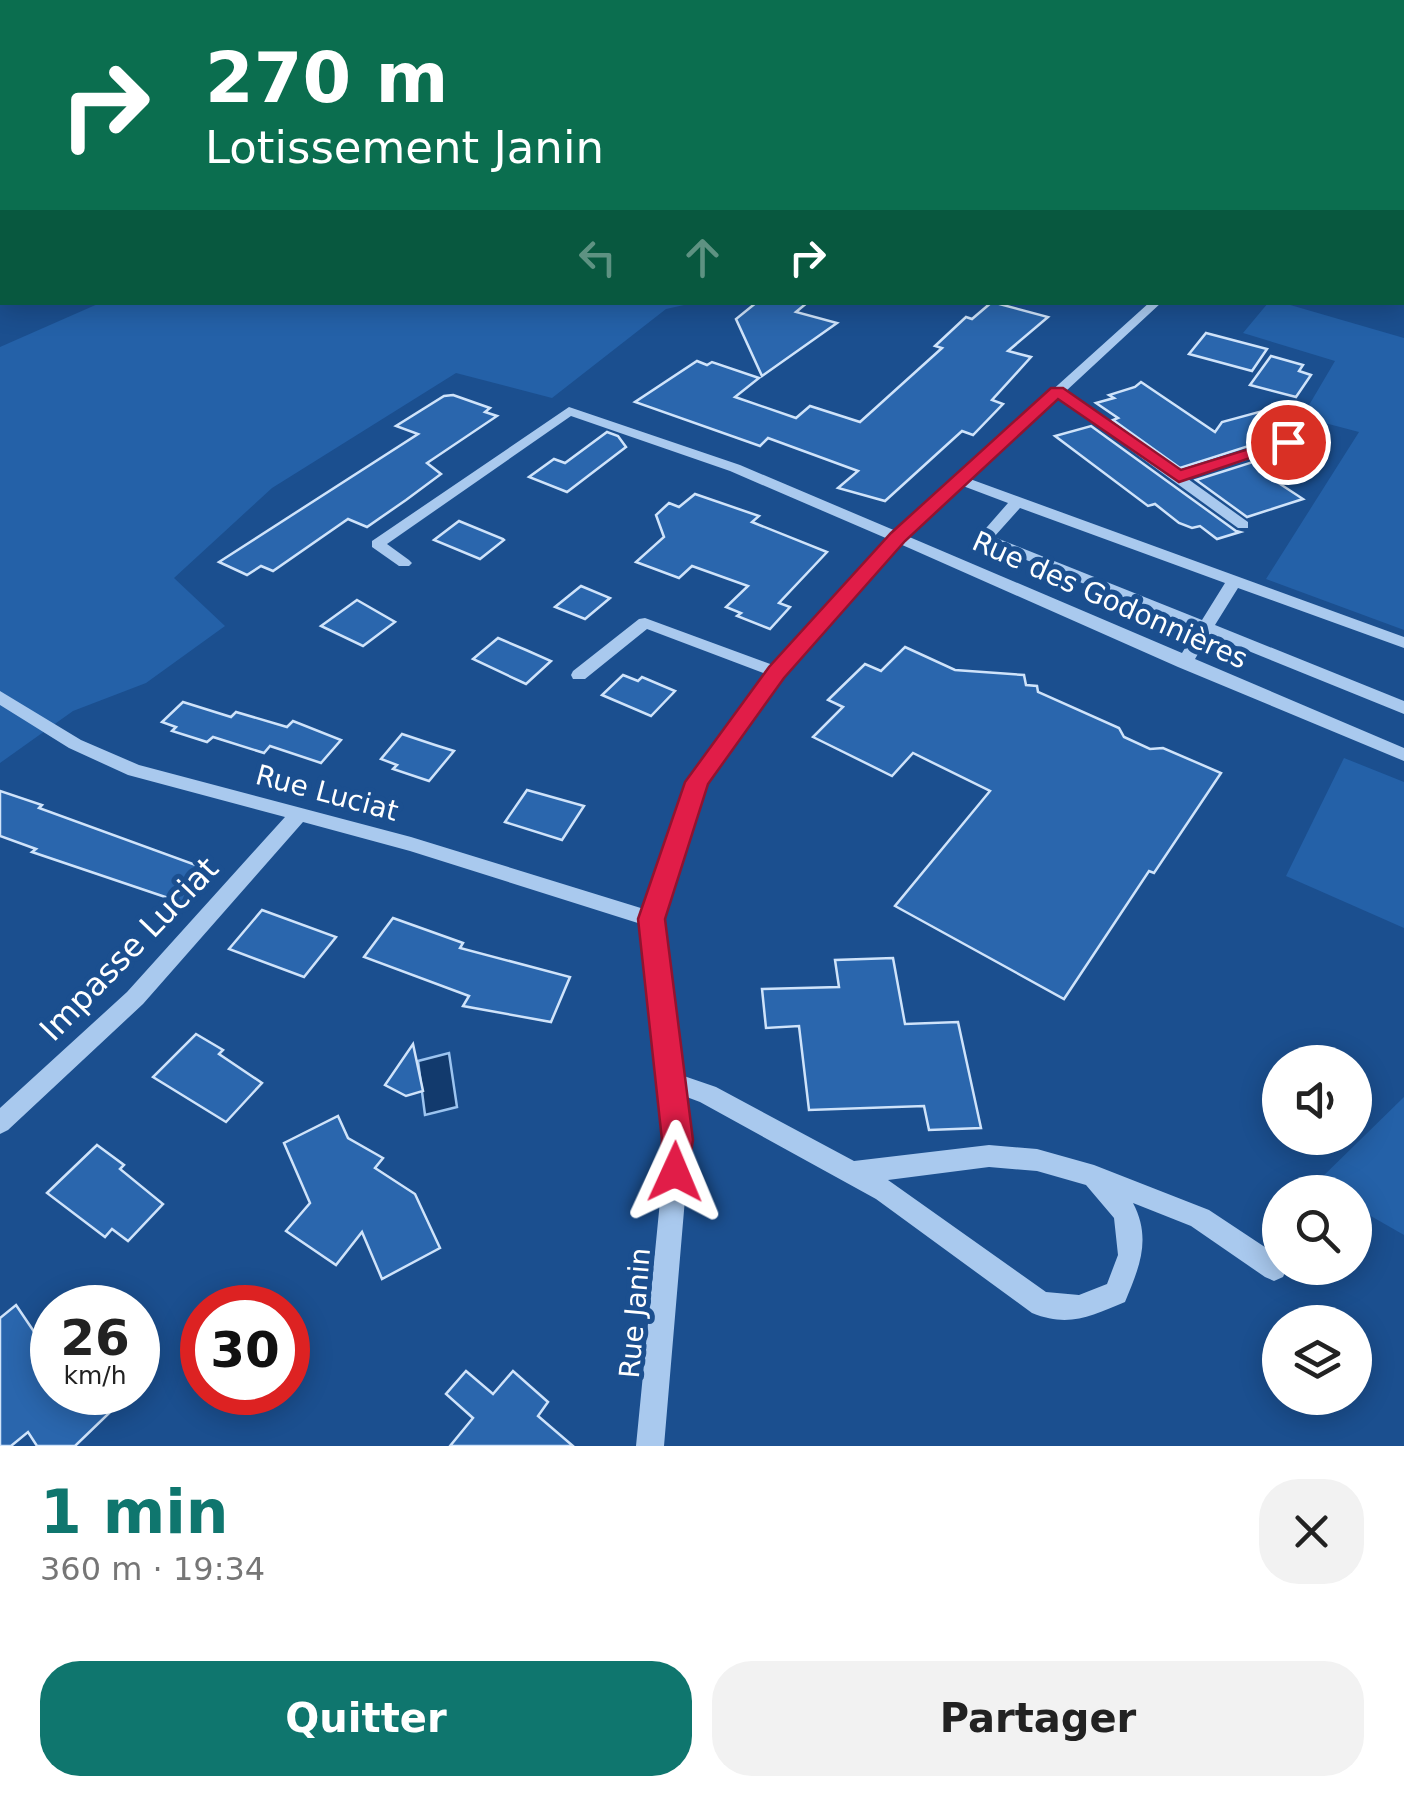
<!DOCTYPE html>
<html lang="fr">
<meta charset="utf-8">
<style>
body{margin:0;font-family:"DejaVu Sans",sans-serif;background:#f2f2f2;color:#222;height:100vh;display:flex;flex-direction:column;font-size:38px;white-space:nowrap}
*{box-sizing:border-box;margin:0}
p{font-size:32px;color:#767676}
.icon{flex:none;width:55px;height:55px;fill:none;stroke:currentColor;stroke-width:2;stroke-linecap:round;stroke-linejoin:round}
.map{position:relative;height:1446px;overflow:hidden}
.details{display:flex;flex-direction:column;background:#fff;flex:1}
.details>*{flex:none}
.banner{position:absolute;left:0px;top:0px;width:1405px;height:305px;box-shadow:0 5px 25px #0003;background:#0b6e4f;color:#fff;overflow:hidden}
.controls{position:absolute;left:1262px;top:1045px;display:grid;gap:20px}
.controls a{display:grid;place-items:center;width:110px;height:110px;border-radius:50%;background:#fff;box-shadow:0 5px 25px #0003;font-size:50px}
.speed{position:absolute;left:30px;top:1285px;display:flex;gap:20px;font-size:50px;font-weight:700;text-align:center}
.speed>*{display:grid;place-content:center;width:130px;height:130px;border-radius:50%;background:#fff;box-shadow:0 5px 25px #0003;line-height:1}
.speed small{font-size:25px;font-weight:400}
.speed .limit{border:15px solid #d22;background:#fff;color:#111}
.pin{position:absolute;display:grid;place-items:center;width:85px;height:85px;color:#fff;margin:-42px;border:5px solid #fff;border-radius:50%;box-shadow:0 2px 10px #0007}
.me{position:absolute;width:110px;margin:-55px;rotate:1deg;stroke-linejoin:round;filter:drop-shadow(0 0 8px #0008)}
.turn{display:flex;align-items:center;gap:35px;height:210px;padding:0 40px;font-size:45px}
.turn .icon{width:130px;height:130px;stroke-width:2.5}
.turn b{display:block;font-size:70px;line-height:85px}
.lanes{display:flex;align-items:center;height:95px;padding:0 40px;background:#0003;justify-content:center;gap:50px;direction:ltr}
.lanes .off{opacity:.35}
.round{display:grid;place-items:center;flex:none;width:105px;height:105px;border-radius:40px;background:#f2f2f2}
.overview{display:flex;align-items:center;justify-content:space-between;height:170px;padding:0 40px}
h1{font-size:60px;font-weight:800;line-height:75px;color:#0f766e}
.button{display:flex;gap:20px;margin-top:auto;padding:20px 40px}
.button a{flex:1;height:115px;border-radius:40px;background:#0f766e;color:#fff;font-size:40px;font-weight:800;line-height:115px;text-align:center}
.button a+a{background:#f2f2f2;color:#222}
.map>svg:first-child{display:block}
.green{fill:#2461a8}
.water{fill:#123a6d;stroke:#9cc4f0;stroke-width:2.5}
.building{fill:#2a66ad;stroke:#cfe3fa;stroke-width:2.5}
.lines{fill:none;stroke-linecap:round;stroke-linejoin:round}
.minor{fill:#a9c9ee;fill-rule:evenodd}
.major{fill:#f0f6ff;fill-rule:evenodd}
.route{fill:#e11d48;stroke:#92132f;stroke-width:2.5}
.labels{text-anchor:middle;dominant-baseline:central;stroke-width:10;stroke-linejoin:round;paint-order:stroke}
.street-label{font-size:28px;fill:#fff;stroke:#1b4f8f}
.near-street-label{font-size:32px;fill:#fff;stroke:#1b4f8f}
</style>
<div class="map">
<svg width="1404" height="1446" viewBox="0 0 1404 1446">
<rect width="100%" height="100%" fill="#1b4f8f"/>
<g class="green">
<polygon points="725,0 1404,0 1404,66 1402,2 719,2"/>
<polygon points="1280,302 1404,338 1404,630 1266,579 1359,432 1302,417 1335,361 1243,333 1268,303"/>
<polygon points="100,303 693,303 666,309 552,398 456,373 272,488 174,578 225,626 146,683 73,711 0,763 0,347"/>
<polygon points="1344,758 1404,782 1404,928 1286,876"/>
<polygon points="1404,1097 1404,1235 1355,1207 1355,1192 1330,1192 1315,1184"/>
</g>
<polygon class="water" points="449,1053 457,1107 425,1115 418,1061"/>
<g class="building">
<polygon points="757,302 808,302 796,312 837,323 762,376 736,319"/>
<polygon points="992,302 1048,317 1008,351 1031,357 992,400 1003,404 973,435 962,431 885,501 838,488 858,471 768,438 760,446 635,402 697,361 707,365 712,362 759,378 735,397 796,418 810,406 860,422 942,348 935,346 966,317 972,319"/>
<polygon points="1206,333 1267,349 1252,371 1189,354"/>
<polygon points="1271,356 1303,365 1299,371 1311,375 1296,397 1250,385"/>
<polygon points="1141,382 1215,432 1222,422 1274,408 1305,428 1180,468 1113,420 1118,418 1096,403 1114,398 1109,395 1135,387"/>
<polygon points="453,395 490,408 485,412 497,416 427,463 441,474 406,500 367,527 348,519 273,571 261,566 247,575 219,562 418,434 396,426 444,396"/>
<polygon points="1091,426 1236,531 1240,532 1217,539 1200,526 1192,528 1179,523 1155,504 1148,506 1055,436"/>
<polygon points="607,432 618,436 626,447 567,492 529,477 554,459 565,463"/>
<polygon points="1259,460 1285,477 1274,480 1303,499 1247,517 1196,480"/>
<polygon points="695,494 759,516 752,522 827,552 779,603 790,607 770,629 737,616 741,613 726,607 748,586 692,566 679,578 636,562 664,537 656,515 669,503 679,507"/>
<polygon points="459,521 503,539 504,540 480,559 434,540"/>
<polygon points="581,586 610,598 585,619 555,607"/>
<polygon points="357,600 395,622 363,646 321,626"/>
<polygon points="498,638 526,650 551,661 526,684 473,659"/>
<polygon points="905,647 955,670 1024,675 1026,685 1037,686 1038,692 1119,728 1124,737 1150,749 1163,748 1221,773 1154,873 1149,871 1064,999 895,906 990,791 913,753 892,776 813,737 843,707 828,700 865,664 881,671"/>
<polygon points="623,675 638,681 642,677 675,691 651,716 602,695"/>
<polygon points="183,702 231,717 236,712 287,727 293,721 341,740 321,763 270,746 264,753 213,737 207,742 172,731 176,727 162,722"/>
<polygon points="402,734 435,745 454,751 429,781 393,769 397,765 381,759"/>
<polygon points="527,790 584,806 562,840 505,822"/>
<polygon points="0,791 42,805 39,808 215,872 186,904 32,852 36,849 0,836"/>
<polygon points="262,910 336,937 304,977 229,949"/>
<polygon points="393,918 463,943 460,948 570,977 551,1022 463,1006 469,996 364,957"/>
<polygon points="893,958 905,1024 958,1022 981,1128 929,1130 924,1106 809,1110 799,1026 766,1028 762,989 839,987 835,960"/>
<polygon points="196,1034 223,1050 219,1054 262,1083 226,1122 153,1077"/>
<polygon points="413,1044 423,1091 406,1096 385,1085"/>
<polygon points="338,1116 348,1138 383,1158 375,1168 415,1194 440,1248 382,1279 362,1232 336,1265 286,1231 310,1203 284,1143"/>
<polygon points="97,1145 124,1165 120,1169 163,1204 128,1241 112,1229 105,1237 47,1193"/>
<polygon points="16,1305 39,1339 33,1344 52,1372 52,1392 131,1392 75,1446 37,1446 28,1432 11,1446 0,1446 0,1318"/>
<polygon points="466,1371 493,1394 513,1371 548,1402 538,1416 573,1446 450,1446 473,1418 446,1394"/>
</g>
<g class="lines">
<g class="minor">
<polygon points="1402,82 1404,82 1402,87"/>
<rect x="1402" y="143" width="2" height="6"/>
<path d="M1150 302H1162L1066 391 1179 472 1283 439H1293V445L1188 479 1248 522V528H1238L1059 398 970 479 1404 637V648L1238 588 1215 625 1404 701V714L1209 635 1195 659 1404 748V761L1178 667 900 544 782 676 705 784 661 919 681 1075 716 1087 854 1161 989 1145 1037 1149 1094 1165 1209 1210 1280 1257V1268H1287L1283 1277 1274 1281 1265 1277 1191 1226 1133 1203C1152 1239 1139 1268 1125 1302 1091 1316 1069 1328 1032 1313L876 1199 700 1102 684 1096 690 1140 664 1446H636L666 1140 641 924 410 851 303 822 143 1004 8 1130 0 1134V1108L127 992 285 817 128 775 69 748 0 705V691L81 740 139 765 411 837 644 909 687 782 766 674 647 629 585 679H573L571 675 573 671 639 619 645 618 773 665 888 539 730 471 571 416 387 544 409 560 412 563 409 566H399L372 547V541L569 407 740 465 896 531ZM963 486 1008 503 980 535V541L1196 630 1182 653 907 536ZM1020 508 1225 583 1202 620 994 537ZM989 1167 1037 1171 1086 1185 1114 1218 1118 1255 1107 1284 1079 1295 1046 1292 888 1180Z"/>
</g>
<g class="major">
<polygon points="332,0 347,0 348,2 335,2"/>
<rect x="0" y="154" width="2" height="8"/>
<rect x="1402" y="291" width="2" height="10"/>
</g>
</g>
<polygon class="route" points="1051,388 1063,388 1181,470 1288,437 1297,442 1179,482 1058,399 905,541 784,678 708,784 665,919 693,1140 686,1182 675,1187 664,1182 659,1172 662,1140 638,919 685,782 769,667 891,533"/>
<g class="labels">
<g class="street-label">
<text transform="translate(1110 600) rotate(24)">Rue des Godonnières</text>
<text transform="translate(327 793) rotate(15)">Rue Luciat</text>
<text transform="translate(635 1313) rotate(-85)">Rue Janin</text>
</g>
<g class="near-street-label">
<text transform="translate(129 949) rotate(-46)">Impasse Luciat</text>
</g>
</g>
</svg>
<div class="controls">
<a><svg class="icon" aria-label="sound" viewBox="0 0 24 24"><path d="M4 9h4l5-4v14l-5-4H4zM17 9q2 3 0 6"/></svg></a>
<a><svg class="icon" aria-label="search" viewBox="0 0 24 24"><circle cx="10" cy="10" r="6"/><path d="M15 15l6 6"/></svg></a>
<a><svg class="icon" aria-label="layers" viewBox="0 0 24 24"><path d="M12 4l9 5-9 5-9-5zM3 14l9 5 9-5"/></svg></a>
</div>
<div class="speed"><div>26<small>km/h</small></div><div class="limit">30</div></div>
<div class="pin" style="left:1288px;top:442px;background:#d93025"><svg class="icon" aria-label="arrive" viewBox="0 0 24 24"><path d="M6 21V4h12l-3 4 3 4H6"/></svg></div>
<svg class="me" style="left:675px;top:1172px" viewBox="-20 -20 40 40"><path d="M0-17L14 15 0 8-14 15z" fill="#e11d48" stroke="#fff" stroke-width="4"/></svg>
<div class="banner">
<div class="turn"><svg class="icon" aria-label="right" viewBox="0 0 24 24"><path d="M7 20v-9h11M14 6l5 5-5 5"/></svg><div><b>270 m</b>Lotissement Janin</div></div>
<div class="lanes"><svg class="icon off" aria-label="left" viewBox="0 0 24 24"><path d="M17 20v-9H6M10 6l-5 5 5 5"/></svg><svg class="icon off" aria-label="ahead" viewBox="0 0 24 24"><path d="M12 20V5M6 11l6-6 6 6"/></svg><svg class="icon" aria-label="right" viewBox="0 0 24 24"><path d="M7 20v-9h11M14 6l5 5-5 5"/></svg></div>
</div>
</div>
<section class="details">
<div class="overview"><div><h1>1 min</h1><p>360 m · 19:34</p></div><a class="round"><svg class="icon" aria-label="close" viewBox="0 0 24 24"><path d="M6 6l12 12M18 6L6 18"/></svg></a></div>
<div class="button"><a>Quitter</a><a>Partager</a></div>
</section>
